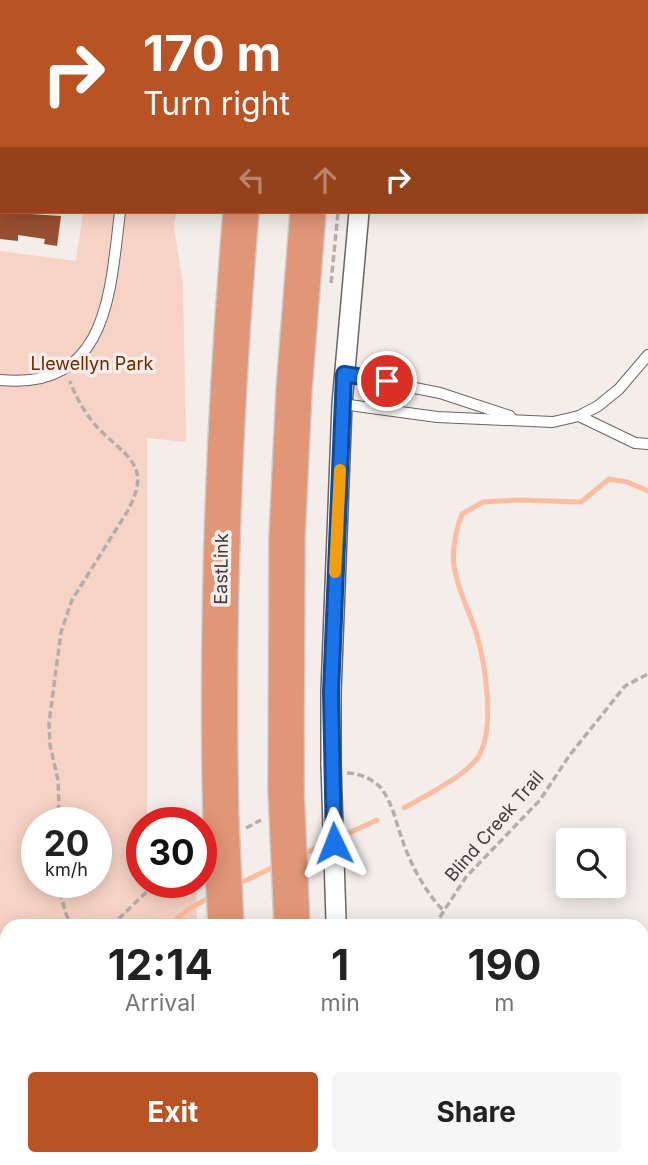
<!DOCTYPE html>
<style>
body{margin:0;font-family:Inter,sans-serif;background:#f6f6f6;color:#222;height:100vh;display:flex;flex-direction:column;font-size:26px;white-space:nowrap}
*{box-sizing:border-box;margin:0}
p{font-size:23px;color:#767676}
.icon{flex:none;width:38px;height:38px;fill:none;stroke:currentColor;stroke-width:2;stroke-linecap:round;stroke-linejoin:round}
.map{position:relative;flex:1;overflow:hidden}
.panel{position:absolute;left:0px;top:919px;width:649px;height:247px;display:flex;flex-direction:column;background:#fff;border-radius:21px 21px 0 0;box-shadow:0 4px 18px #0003}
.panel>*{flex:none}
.hud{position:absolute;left:0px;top:0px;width:649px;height:214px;box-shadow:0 4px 18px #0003;background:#b95324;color:#fff;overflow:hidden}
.fabs{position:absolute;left:556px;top:828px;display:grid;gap:14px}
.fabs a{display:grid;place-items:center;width:70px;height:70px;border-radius:7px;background:#fff;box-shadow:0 4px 18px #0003;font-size:35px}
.speed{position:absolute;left:21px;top:807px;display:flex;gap:14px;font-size:35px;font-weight:700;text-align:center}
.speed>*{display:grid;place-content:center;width:91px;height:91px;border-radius:50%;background:#fff;box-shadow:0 4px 18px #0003;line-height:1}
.speed small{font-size:18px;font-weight:400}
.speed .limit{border:10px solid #d22;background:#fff;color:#111}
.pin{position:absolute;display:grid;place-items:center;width:60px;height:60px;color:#fff;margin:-30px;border:4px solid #fff;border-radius:50%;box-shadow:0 2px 7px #0007}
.me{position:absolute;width:77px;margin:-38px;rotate:358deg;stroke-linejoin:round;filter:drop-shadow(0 0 5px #0008)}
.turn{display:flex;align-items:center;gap:24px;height:147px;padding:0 28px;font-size:32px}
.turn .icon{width:91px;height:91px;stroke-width:2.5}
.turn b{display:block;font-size:49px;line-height:60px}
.lanes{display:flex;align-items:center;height:66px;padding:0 28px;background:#0003;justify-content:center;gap:35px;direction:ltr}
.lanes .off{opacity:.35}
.eta{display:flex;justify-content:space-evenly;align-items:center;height:119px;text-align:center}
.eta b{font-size:42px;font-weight:700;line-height:49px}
.primary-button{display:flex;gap:14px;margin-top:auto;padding:14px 28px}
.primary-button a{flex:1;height:80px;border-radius:7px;background:#b95324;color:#fff;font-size:28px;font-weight:700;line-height:80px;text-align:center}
.primary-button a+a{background:#f6f6f6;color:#222}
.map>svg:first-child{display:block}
.green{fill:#f7d3c5;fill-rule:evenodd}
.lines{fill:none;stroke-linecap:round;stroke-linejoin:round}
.stream{stroke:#febca1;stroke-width:5}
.building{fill:#985031}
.lane-casing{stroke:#6b6563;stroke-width:12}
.street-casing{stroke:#6b6563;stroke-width:22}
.highway-casing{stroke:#cdcccc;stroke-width:38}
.path{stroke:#b3adab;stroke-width:3.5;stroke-dasharray:7 3.5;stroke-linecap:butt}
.lane{stroke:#fff;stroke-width:10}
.street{stroke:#fff;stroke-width:19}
.highway{stroke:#e19677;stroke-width:35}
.street-bridge-casing{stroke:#6b6563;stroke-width:22;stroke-linecap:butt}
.highway-bridge-casing{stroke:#cdcccc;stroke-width:38;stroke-linecap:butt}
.street-bridge{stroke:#fff;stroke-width:19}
.highway-bridge{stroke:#e19677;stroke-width:35}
.route-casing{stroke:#114b97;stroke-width:18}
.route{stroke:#1a73e8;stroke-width:12}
.slow{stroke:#f59e0b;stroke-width:12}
.labels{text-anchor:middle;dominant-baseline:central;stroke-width:7;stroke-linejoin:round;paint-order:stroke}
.park-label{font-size:18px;fill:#6d2701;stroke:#f4edea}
.street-label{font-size:18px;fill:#3f3c3b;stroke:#f4edea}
</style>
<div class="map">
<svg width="648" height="1165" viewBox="0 0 648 1165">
<rect width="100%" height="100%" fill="#f4edea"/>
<path class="green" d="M83 212H176L174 227 183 284 186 442 147 438V822H142V882H147V885L151 882H196L197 926H7V1158H155L157 1165H0V251L76 261ZM37 822H96V882H37Z"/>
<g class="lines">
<g class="stream">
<path d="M404 808C423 797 466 776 478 757 496 729 485 662 476 632 469 611 457 588 454 566 452 549 456 530 462 514L483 502 519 500 581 502 609 479 627 482 648 491"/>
<polyline points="338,838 377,820"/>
<polyline points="303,854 329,842"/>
<polyline points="236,885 278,865"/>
<polyline points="168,926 190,908 211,897"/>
<polyline points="0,1109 7,1109"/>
</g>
</g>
<polygon class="building" points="0,212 61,216 57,246 44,244 45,239 18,235 18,241 0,239"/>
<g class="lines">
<defs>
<g id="lane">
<polyline points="344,374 440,393 510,416"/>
<path d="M0 380C109 391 110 291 120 212"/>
<polyline points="342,404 437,417 553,422 579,416 598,406 619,389 648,355"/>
<polyline points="579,416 635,443 648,444"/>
<polyline points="642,972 648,973"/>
<polyline points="455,1165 455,1158"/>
</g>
<g id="street">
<polyline points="145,2 145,0"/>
<polyline points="397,2 397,0"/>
<polyline points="331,765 331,692 342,404 359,212"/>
<polyline points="355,1158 356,1165"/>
</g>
<g id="highway">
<polyline points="266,2 266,0"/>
<polyline points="333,2 333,0"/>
<polyline points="286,789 287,538 294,390 308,212"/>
<path d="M221 823C216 619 224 415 241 212"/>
<polyline points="243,1158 244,1165"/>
<polyline points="309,1158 310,1165"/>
</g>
</defs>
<use href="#lane" class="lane-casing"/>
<use href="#street" class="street-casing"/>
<use href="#highway" class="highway-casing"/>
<g class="path">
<polyline points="331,283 338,212"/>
<path d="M347 773C359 773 373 779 381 788 392 802 396 822 402 839 410 863 425 892 443 910"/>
<path d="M56 822 59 804 58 780 50 745 49 723 61 632 72 600 127 512C149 471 135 462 105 435 89 420 77 401 70 381"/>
<polyline points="246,828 261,820"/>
<polyline points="57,882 66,914 72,926"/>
<polyline points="91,926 114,920"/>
<polyline points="111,926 157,882"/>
<polyline points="434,926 466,877 540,800 569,756 625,686 648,674"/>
<polyline points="0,946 7,944"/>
<polyline points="0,1055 7,1048"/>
</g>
<use href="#lane" class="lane"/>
<use href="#street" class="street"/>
<use href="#highway" class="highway"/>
<defs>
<polyline id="street-bridge" points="331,765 336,920"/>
<g id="highway-bridge">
<polyline points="286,789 292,926"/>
<polyline points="221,823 226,926"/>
</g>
</defs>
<use href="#street-bridge" class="street-bridge-casing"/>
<use href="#highway-bridge" class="highway-bridge-casing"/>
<use href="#street-bridge" class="street-bridge"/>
<use href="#highway-bridge" class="highway-bridge"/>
</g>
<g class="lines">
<defs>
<polyline id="route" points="334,843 331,692 344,374 387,381"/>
</defs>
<use href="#route" class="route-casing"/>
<use href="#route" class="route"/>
<polyline class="slow" points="335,572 340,470"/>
</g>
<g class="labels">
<g class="park-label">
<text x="92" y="363">Llewellyn Park</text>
</g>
<g class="street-label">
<text transform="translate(221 569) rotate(-89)">EastLink</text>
<text transform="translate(494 826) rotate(-49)">Blind Creek Trail</text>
</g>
</g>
</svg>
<div class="fabs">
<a><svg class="icon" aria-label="search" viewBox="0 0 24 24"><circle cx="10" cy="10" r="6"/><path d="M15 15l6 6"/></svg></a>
</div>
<div class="speed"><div>20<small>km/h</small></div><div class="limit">30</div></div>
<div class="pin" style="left:387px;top:381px;background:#d93025"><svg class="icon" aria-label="arrive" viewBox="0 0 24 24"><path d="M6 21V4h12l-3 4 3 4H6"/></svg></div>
<svg class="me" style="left:334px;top:843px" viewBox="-20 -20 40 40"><path d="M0-17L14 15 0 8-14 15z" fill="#1a73e8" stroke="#fff" stroke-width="4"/></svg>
<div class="hud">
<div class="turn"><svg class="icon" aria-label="right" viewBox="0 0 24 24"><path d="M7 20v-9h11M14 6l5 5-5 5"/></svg><div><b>170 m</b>Turn right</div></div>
<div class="lanes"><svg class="icon off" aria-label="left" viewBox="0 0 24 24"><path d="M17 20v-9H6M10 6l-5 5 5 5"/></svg><svg class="icon off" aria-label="ahead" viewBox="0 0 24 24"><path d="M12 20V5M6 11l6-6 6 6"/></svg><svg class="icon" aria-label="right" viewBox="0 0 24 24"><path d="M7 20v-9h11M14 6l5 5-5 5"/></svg></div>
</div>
<section class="panel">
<div class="eta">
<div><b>12:14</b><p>Arrival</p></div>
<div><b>1</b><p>min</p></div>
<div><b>190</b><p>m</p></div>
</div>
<div class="primary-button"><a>Exit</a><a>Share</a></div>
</section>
</div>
